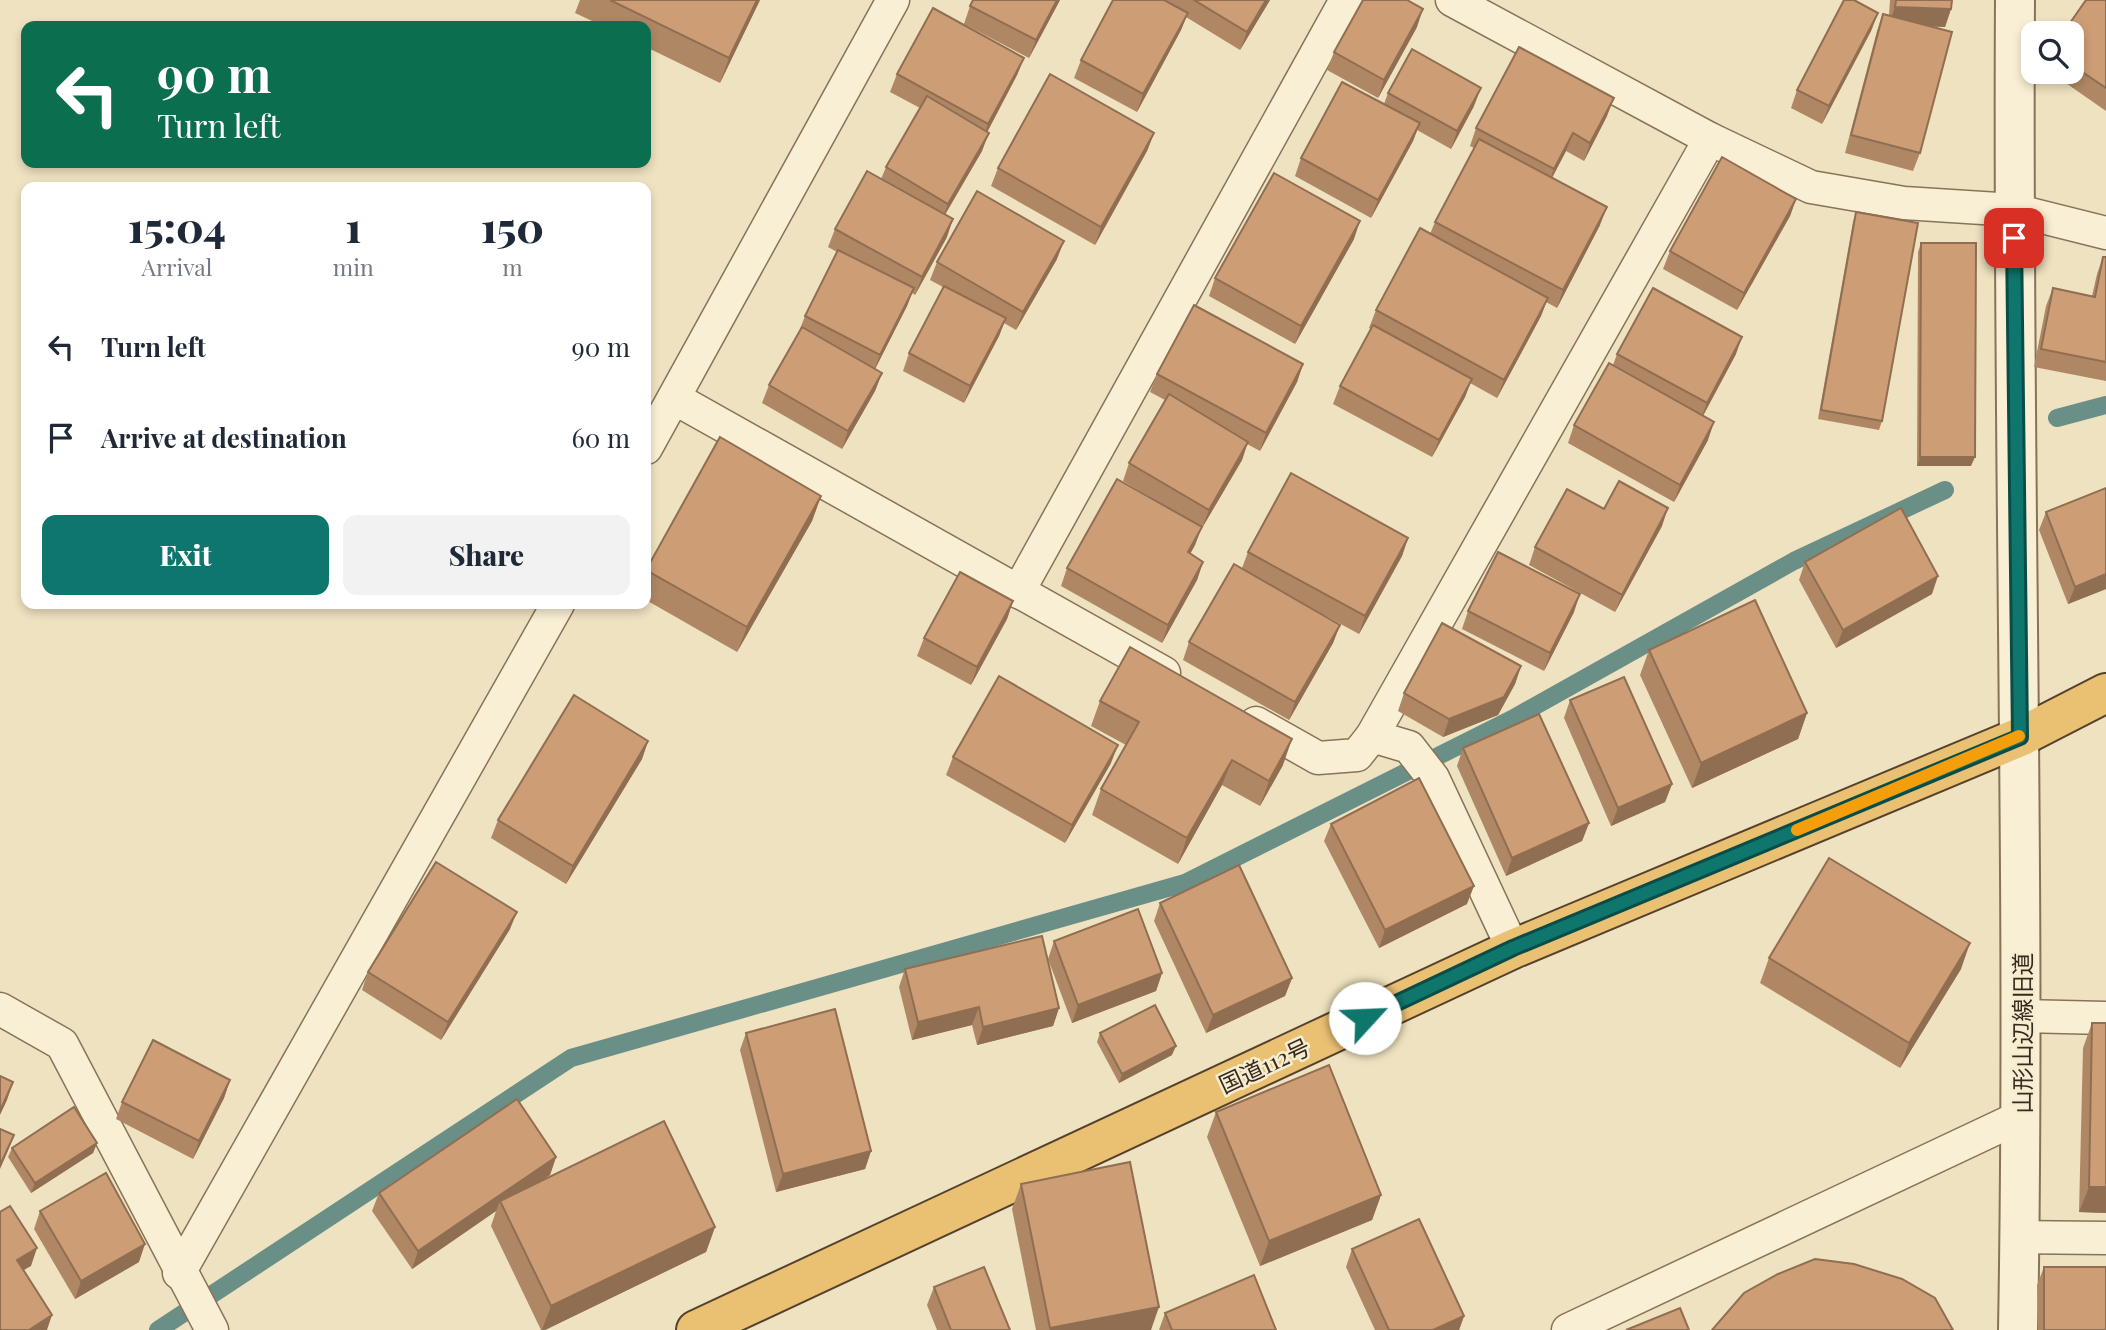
<!DOCTYPE html>
<meta charset="utf-8">
<style>
body{margin:0;font-family:"Playfair Display","Noto Sans JP",serif;background:#f2f2f3;color:#1f2937;height:100vh;display:flex;flex-direction:column;font-size:26px;white-space:nowrap}
*{box-sizing:border-box;margin:0}
p{font-size:23px;color:#747a83}
.icon{flex:none;width:38px;height:38px;fill:none;stroke:currentColor;stroke-width:2;stroke-linecap:round;stroke-linejoin:round}
.map{position:relative;flex:1;overflow:hidden}
.panel{position:absolute;left:21px;top:182px;width:630px;height:427px;display:flex;flex-direction:column;background:#fff;border-radius:14px;box-shadow:0 4px 10px #0003}
.panel>*{flex:none}
.guide{position:absolute;left:21px;top:21px;width:630px;height:147px;border-radius:14px;box-shadow:0 4px 10px #0003;background:#0b6e4f;color:#fff;overflow:hidden}
.fabs{position:absolute;left:2021px;top:21px;display:grid;gap:14px}
.fabs a{display:grid;place-items:center;width:63px;height:63px;border-radius:14px;background:#fff;box-shadow:0 4px 10px #0003;font-size:35px}
.pin{position:absolute;display:grid;place-items:center;width:60px;height:60px;color:#fff;margin:-30px;border-radius:14px;box-shadow:0 4px 10px #0006}
.me{position:absolute;width:77px;margin:-38px;rotate:65deg;stroke-linejoin:round;filter:drop-shadow(0 0 5px #0008)}
.turn{display:flex;align-items:center;gap:24px;height:147px;padding:0 21px;font-size:32px}
.turn .icon{width:91px;height:91px;stroke-width:2.5}
.turn b{display:block;font-size:49px;line-height:60px}
.eta{display:flex;justify-content:space-evenly;align-items:center;height:119px;text-align:center}
.eta b{font-size:42px;font-weight:800;line-height:49px}
.primary-button{display:flex;gap:14px;margin-top:auto;padding:14px 21px}
.primary-button a{flex:1;height:80px;border-radius:14px;background:#0f766e;color:#fff;font-size:28px;font-weight:800;line-height:80px;text-align:center}
.primary-button a+a{background:#f2f2f3;color:#1f2937}
ul{padding:0;list-style:none}
li{display:flex;align-items:center;gap:21px;height:91px;padding:0 21px}
li div{flex:1}
li b{display:block;font-size:26px}
li em{font-style:normal}
.map>svg:first-child{display:block}
.lines{fill:none;stroke-linecap:round;stroke-linejoin:round}
.stream{stroke:#6a8f87;stroke-width:18}
.service-casing{stroke:#887358;stroke-width:35}
.tertiary-casing{stroke:#887358;stroke-width:42}
.trunk-casing{stroke:#55412c;stroke-width:42}
.service{stroke:#f9efd4;stroke-width:32}
.tertiary{stroke:#f9efd4;stroke-width:38}
.trunk{stroke:#eac073;stroke-width:38}
.wall{fill:#b08765}
.shaded-wall{fill:#906e52}
.building{fill:#cd9d75;stroke:#906e52;stroke-width:2}
.route-casing{stroke:#0a4d48;stroke-width:18}
.route{stroke:#0f766e;stroke-width:12}
.slow{stroke:#f59e0b;stroke-width:12}
.labels{text-anchor:middle;dominant-baseline:central;stroke-width:5;stroke-linejoin:round;paint-order:stroke}
.street-label{font-size:23px;fill:#372a1d;stroke:#f6ecd0}
</style>
<div class="map">
<svg width="2106" height="1330" viewBox="0 0 2106 1330">
<rect width="100%" height="100%" fill="#efe2c0"/>
<g class="lines">
<g class="stream">
<polyline points="2057,418 2106,405"/>
<polyline points="158,1330 571,1058 1185,883 1512,719 1794,561 1945,490"/>
</g>
<defs>
<g id="service">
<polyline points="1452,0 1710,139 1811,187 1904,203 2014,210 2106,233"/>
<polyline points="674,398 1164,673"/>
<polyline points="646,448 893,0"/>
<polyline points="1018,592 1346,0"/>
<polyline points="1256,723 1318,758 1357,755 1372,736 1710,139"/>
<polyline points="1372,736 1409,747 1433,778 1513,949"/>
<polyline points="0,1009 62,1044 212,1330"/>
<polyline points="2022,1016 2106,1018"/>
<polyline points="2020,1237 2106,1238"/>
<polyline points="179,1273 558,604"/>
<polyline points="1568,1330 2020,1117"/>
</g>
<path id="tertiary" d="M2015 0C2012 443 2026 887 2018 1330"/>
<polyline id="trunk" points="696,1330 1513,949 2020,737 2106,693"/>
</defs>
<use href="#service" class="service-casing"/>
<use href="#tertiary" class="tertiary-casing"/>
<use href="#trunk" class="trunk-casing"/>
<use href="#service" class="service"/>
<use href="#tertiary" class="tertiary"/>
<use href="#trunk" class="trunk"/>
</g>
<g class="wall">
<polygon points="580,0 760,0 720,83 646,47 646,26 603,26 575,13"/>
<polygon points="1060,0 1029,58 964,24 970,6"/>
<polygon points="1113,0 1270,0 1240,50 1186,17 1181,30 1137,112 1074,78 1081,60"/>
<polygon points="1890,0 1952,0 1951,9 1945,27 1931,26 1920,153 1913,171 1845,153 1877,31 1883,14 1889,15"/>
<polygon points="2106,0 2106,111 2050,72 2072,72 2072,33"/>
<polygon points="1878,13 1871,31 1822,124 1791,108 1797,90"/>
<polygon points="1417,27 1378,98 1327,70 1334,52"/>
<polygon points="1024,58 1017,75 987,132 982,151 945,215 947,237 915,295 912,293 907,306 875,369 882,373 875,391 842,449 762,403 769,385 798,334 805,316 837,252 828,247 835,229 881,179 886,167 920,108 890,92 897,74"/>
<polygon points="1388,93 1474,106 1451,149 1417,130 1413,141 1371,218 1295,176 1301,158 1384,104"/>
<polygon points="1607,116 1584,161 1566,151 1552,178 1600,225 1557,308 1546,302 1541,316 1497,398 1470,383 1465,397 1432,457 1333,404 1340,386 1371,329 1369,328 1376,310 1430,234 1435,222 1474,148 1470,146 1476,128"/>
<polygon points="1154,133 1147,151 1095,245 991,186 998,168"/>
<polygon points="1796,199 1790,216 1737,310 1663,269 1670,251"/>
<polygon points="1856,212 1882,421 1879,430 1818,419 1853,222"/>
<polygon points="1354,239 1295,344 1209,296 1215,278"/>
<polygon points="1921,243 1971,466 1917,466 1918,252"/>
<polygon points="2103,257 2106,257 2106,381 2034,367 2046,306 2053,288 2092,296 2097,274"/>
<polygon points="1057,259 1016,330 1004,323 999,336 964,403 903,371 909,353 943,287 930,280 937,262"/>
<polygon points="1617,354 1736,354 1703,416 1708,440 1674,502 1568,443 1574,425 1613,365"/>
<polygon points="1303,364 1297,382 1260,451 1247,444 1242,460 1202,528 1201,527 1195,545 1190,554 1203,562 1197,580 1162,643 1061,586 1067,568 1169,508 1123,481 1129,463 1165,400 1150,392 1157,374"/>
<polygon points="821,496 812,521 737,652 646,600 646,568"/>
<polygon points="2046,512 2106,589 2068,604 2039,530"/>
<polygon points="1662,526 1615,612 1529,565 1535,547"/>
<polygon points="1408,538 1402,556 1359,634 1289,596 1340,625 1333,643 1289,720 1183,660 1189,642 1242,568 1248,552"/>
<polygon points="1805,562 1932,594 1836,648 1799,580"/>
<polygon points="1013,601 1007,619 971,685 917,656 924,638"/>
<polygon points="1468,611 1574,612 1544,671 1462,629"/>
<polygon points="1649,650 1807,713 1798,739 1692,788 1640,675"/>
<polygon points="1521,666 1515,684 1498,715 1443,737 1398,711 1404,693"/>
<polygon points="1570,700 1672,784 1665,802 1611,826 1564,718"/>
<polygon points="1100,701 1283,765 1260,806 1222,785 1178,864 1092,815 1101,789 1126,745 1091,726"/>
<polygon points="648,741 642,759 566,884 491,838 498,820"/>
<polygon points="1463,748 1589,823 1582,841 1506,876 1457,766"/>
<polygon points="953,757 1111,763 1065,843 946,775"/>
<polygon points="1331,824 1467,904 1379,948 1324,841"/>
<polygon points="1160,903 1292,978 1285,996 1206,1033 1154,921"/>
<polygon points="510,929 441,1040 362,990 368,972"/>
<polygon points="1054,941 1162,973 1156,991 1072,1023 1048,959"/>
<polygon points="1769,958 1961,969 1900,1068 1760,983"/>
<polygon points="905,969 1059,1008 1053,1026 977,1045 972,1025 912,1040 899,987"/>
<polygon points="2092,1023 2106,1213 2079,1212 2083,1048"/>
<polygon points="746,1033 871,1151 865,1169 776,1192 740,1050"/>
<polygon points="1100,1033 1172,1055 1119,1083 1097,1042"/>
<polygon points="230,1080 224,1098 193,1159 116,1119 122,1102"/>
<polygon points="1216,1112 1381,1195 1372,1220 1260,1266 1207,1137"/>
<polygon points="97,1143 93,1153 31,1193 8,1157 12,1148"/>
<polygon points="556,1157 550,1175 538,1182 715,1227 706,1252 545,1330 541,1330 491,1226 496,1211 412,1269 372,1211 379,1193"/>
<polygon points="1021,1184 1151,1330 1036,1330 1012,1209"/>
<polygon points="40,1211 139,1262 75,1299 34,1229"/>
<polygon points="1352,1249 1464,1316 1459,1330 1375,1330 1346,1267"/>
<polygon points="2044,1267 2106,1330 2038,1330 2037,1285"/>
<polygon points="934,1287 1010,1330 937,1330 927,1305"/>
<polygon points="1165,1313 1276,1330 1159,1330"/>
</g>
<g class="shaded-wall">
<polygon points="757,0 760,0 720,83 729,58"/>
<polygon points="1057,0 1060,0 1029,58 1036,40"/>
<polygon points="1266,0 1270,0 1240,50 1247,32"/>
<polygon points="1895,7 1951,9 1945,27 1889,25"/>
<polygon points="1423,9 1417,27 1378,98 1384,80"/>
<polygon points="1188,13 1181,30 1137,112 1143,94"/>
<polygon points="1878,13 1871,31 1822,124 1829,106"/>
<polygon points="1024,58 1017,75 982,142 988,124"/>
<polygon points="1481,88 1474,106 1451,149 1457,131"/>
<polygon points="1614,98 1607,116 1584,161 1590,143"/>
<polygon points="1420,123 1413,141 1371,218 1378,200"/>
<polygon points="989,133 982,151 941,221 948,204"/>
<polygon points="1154,133 1147,151 1095,245 1101,227"/>
<polygon points="1573,133 1566,151 1547,187 1554,169"/>
<polygon points="1796,199 1790,216 1737,310 1744,293"/>
<polygon points="1607,207 1600,225 1557,308 1563,290"/>
<polygon points="953,219 947,237 915,295 922,277"/>
<polygon points="1360,221 1354,239 1295,344 1301,326"/>
<polygon points="1064,241 1057,259 1016,330 1023,312"/>
<polygon points="914,288 907,306 873,373 880,355"/>
<polygon points="1548,298 1541,316 1497,398 1504,380"/>
<polygon points="1006,318 999,336 964,403 970,386"/>
<polygon points="1742,337 1736,354 1700,421 1707,403"/>
<polygon points="1303,364 1297,382 1260,451 1266,433"/>
<polygon points="882,373 875,391 842,449 848,431"/>
<polygon points="1472,379 1465,397 1432,457 1439,440"/>
<polygon points="1714,422 1708,440 1674,502 1680,485"/>
<polygon points="1248,442 1242,460 1202,528 1209,510"/>
<polygon points="1920,457 1975,457 1971,466 1917,466"/>
<polygon points="821,496 812,521 737,652 747,627"/>
<polygon points="1668,508 1662,526 1615,612 1622,595"/>
<polygon points="1202,527 1195,545 1181,570 1188,552"/>
<polygon points="1408,538 1402,556 1359,634 1365,616"/>
<polygon points="1203,562 1197,580 1162,643 1168,625"/>
<polygon points="2106,574 2106,589 2068,604 2075,587"/>
<polygon points="1938,576 1932,594 1836,648 1843,630"/>
<polygon points="1580,594 1574,612 1544,671 1550,653"/>
<polygon points="1013,601 1007,619 971,685 977,667"/>
<polygon points="1340,625 1333,643 1289,720 1295,702"/>
<polygon points="1521,666 1515,684 1498,715 1443,737 1449,719"/>
<polygon points="1807,713 1798,739 1692,788 1701,763"/>
<polygon points="1292,739 1283,765 1260,806 1269,781"/>
<polygon points="648,741 642,759 566,884 573,866"/>
<polygon points="1118,745 1111,763 1065,843 1072,825"/>
<polygon points="1232,760 1222,785 1178,864 1187,838"/>
<polygon points="1672,784 1665,802 1611,826 1618,808"/>
<polygon points="1589,823 1582,841 1506,876 1512,858"/>
<polygon points="1474,886 1467,904 1379,948 1385,930"/>
<polygon points="517,912 510,929 441,1040 448,1022"/>
<polygon points="1970,943 1961,969 1900,1068 1909,1043"/>
<polygon points="1162,973 1156,991 1072,1023 1078,1005"/>
<polygon points="1292,978 1285,996 1206,1033 1213,1015"/>
<polygon points="979,1007 972,1025 912,1040 918,1022"/>
<polygon points="1059,1008 1053,1026 977,1045 983,1027"/>
<polygon points="1176,1046 1172,1055 1119,1083 1122,1074"/>
<polygon points="230,1080 224,1098 193,1159 199,1141"/>
<polygon points="13,1082 7,1100 0,1115 0,1111"/>
<polygon points="14,1135 7,1153 0,1169 0,1165"/>
<polygon points="97,1143 93,1153 31,1193 35,1183"/>
<polygon points="871,1151 865,1169 776,1192 783,1174"/>
<polygon points="556,1157 550,1175 503,1207 500,1201 496,1211 412,1269 418,1251"/>
<polygon points="2089,1187 2106,1187 2106,1213 2079,1212"/>
<polygon points="1381,1195 1372,1220 1260,1266 1269,1241"/>
<polygon points="715,1227 706,1252 545,1330 542,1330 551,1306"/>
<polygon points="145,1244 139,1262 75,1299 81,1281"/>
<polygon points="37,1248 31,1266 10,1278 17,1260"/>
<polygon points="1159,1307 1151,1330 1050,1330 1050,1328"/>
<polygon points="52,1315 47,1330 29,1330"/>
<polygon points="1464,1316 1459,1330 1433,1330"/>
</g>
<g class="building">
<polygon points="610,0 757,0 729,58"/>
<polygon points="973,0 1057,0 1036,40 970,6"/>
<polygon points="1113,0 1164,0 1188,13 1143,94 1081,60"/>
<polygon points="1194,0 1266,0 1247,32"/>
<polygon points="1363,0 1407,0 1423,9 1384,80 1334,52"/>
<polygon points="1844,0 1854,0 1878,13 1829,106 1797,90"/>
<polygon points="1896,0 1952,0 1951,9 1895,7"/>
<polygon points="2086,0 2106,0 2106,88 2072,65 2072,33 2063,33"/>
<polygon points="933,8 1024,58 988,124 897,74"/>
<polygon points="1883,14 1952,32 1920,153 1851,135"/>
<polygon points="1519,47 1614,98 1590,143 1573,133 1554,169 1476,128"/>
<polygon points="1412,49 1481,88 1457,131 1388,93"/>
<polygon points="1050,74 1154,133 1101,227 998,168"/>
<polygon points="1342,82 1420,123 1378,200 1301,158"/>
<polygon points="927,96 989,133 948,204 886,167"/>
<polygon points="1479,139 1607,207 1563,290 1435,222"/>
<polygon points="1722,157 1796,199 1744,293 1670,251"/>
<polygon points="867,171 953,219 922,277 835,229"/>
<polygon points="1274,173 1360,221 1301,326 1215,278"/>
<polygon points="977,191 1064,241 1023,312 937,262"/>
<polygon points="1856,212 1918,223 1882,421 1821,410"/>
<polygon points="1420,228 1548,298 1504,380 1376,310"/>
<polygon points="1921,243 1976,243 1975,457 1920,457"/>
<polygon points="838,250 914,288 880,355 805,316"/>
<polygon points="2103,257 2106,257 2106,362 2041,349 2053,288 2095,297"/>
<polygon points="944,286 1006,318 970,386 909,353"/>
<polygon points="1653,288 1742,337 1707,403 1617,354"/>
<polygon points="1194,305 1303,364 1266,433 1157,374"/>
<polygon points="1373,325 1472,379 1439,440 1340,386"/>
<polygon points="802,327 882,373 848,431 769,385"/>
<polygon points="1609,363 1714,422 1680,485 1574,425"/>
<polygon points="1169,394 1248,442 1209,510 1129,463"/>
<polygon points="720,437 821,496 747,627 646,570"/>
<polygon points="1291,473 1408,538 1365,616 1248,552"/>
<polygon points="1117,479 1202,527 1188,552 1203,562 1168,625 1067,568"/>
<polygon points="1619,481 1668,508 1622,595 1535,547 1567,489 1604,509"/>
<polygon points="2106,488 2106,574 2075,587 2046,512"/>
<polygon points="1901,508 1938,576 1843,630 1805,562"/>
<polygon points="1498,552 1580,594 1550,653 1468,611"/>
<polygon points="1234,564 1340,625 1295,702 1189,642"/>
<polygon points="960,572 1013,601 977,667 924,638"/>
<polygon points="1755,600 1807,713 1701,763 1649,650"/>
<polygon points="1442,623 1521,666 1504,697 1449,719 1404,693"/>
<polygon points="1130,647 1292,739 1269,781 1232,760 1187,838 1101,789 1139,722 1100,701"/>
<polygon points="999,676 1118,745 1072,825 953,757"/>
<polygon points="1624,677 1672,784 1618,808 1570,700"/>
<polygon points="574,695 648,741 573,866 498,820"/>
<polygon points="1539,714 1589,823 1512,858 1463,748"/>
<polygon points="1419,778 1474,886 1385,930 1331,824"/>
<polygon points="1829,858 1970,943 1909,1043 1769,958"/>
<polygon points="436,862 517,912 448,1022 368,972"/>
<polygon points="1239,865 1292,978 1213,1015 1160,903"/>
<polygon points="1138,909 1162,973 1078,1005 1054,941"/>
<polygon points="1042,936 1059,1008 983,1027 979,1007 918,1022 905,969"/>
<polygon points="1155,1005 1176,1046 1122,1074 1100,1033"/>
<polygon points="835,1009 871,1151 783,1174 746,1033"/>
<polygon points="2092,1023 2106,1023 2106,1187 2089,1187"/>
<polygon points="153,1040 230,1080 199,1141 122,1102"/>
<polygon points="1329,1065 1381,1195 1269,1241 1216,1112"/>
<polygon points="0,1076 13,1082 0,1111"/>
<polygon points="517,1099 556,1157 418,1251 379,1193"/>
<polygon points="74,1107 97,1143 35,1183 12,1148"/>
<polygon points="664,1121 715,1227 551,1306 500,1201"/>
<polygon points="0,1129 14,1135 0,1165"/>
<polygon points="1130,1162 1159,1307 1050,1328 1021,1184"/>
<polygon points="106,1173 145,1244 81,1281 40,1211"/>
<polygon points="10,1206 37,1248 17,1260 52,1315 29,1330 0,1330 0,1212"/>
<polygon points="1419,1219 1464,1316 1433,1330 1389,1330 1352,1249"/>
<polygon points="1815,1259 1854,1264 1902,1279 1935,1298 1953,1330 1712,1330 1744,1293 1778,1274"/>
<polygon points="984,1267 1010,1330 951,1330 934,1287"/>
<rect x="2044" y="1267" width="62" height="63"/>
<polygon points="1254,1275 1276,1330 1172,1330 1165,1313"/>
<polygon points="1680,1308 1689,1330 1626,1330"/>
</g>
<g class="lines">
<defs>
<polyline id="route" points="1365,1018 1513,948 2020,737 2014,238"/>
</defs>
<use href="#route" class="route-casing"/>
<use href="#route" class="route"/>
<polyline class="slow" points="1797,830 2019,736"/>
</g>
<g class="labels">
<g class="street-label">
<text transform="translate(2021 1033) rotate(-90)">山形山辺線旧道</text>
<text transform="translate(1264 1065) rotate(-25)">国道112号</text>
</g>
</g>
</svg>
<div class="fabs">
<a><svg class="icon" aria-label="search" viewBox="0 0 24 24"><circle cx="10" cy="10" r="6"/><path d="M15 15l6 6"/></svg></a>
</div>
<div class="pin" style="left:2014px;top:238px;background:#d93025"><svg class="icon" aria-label="arrive" viewBox="0 0 24 24"><path d="M6 21V4h12l-3 4 3 4H6"/></svg></div>
<svg class="me" style="left:1365px;top:1018px" viewBox="-20 -20 40 40"><circle r="19" fill="#fff"/><path d="M0-13L10 11 0 6-10 11z" fill="#0f766e"/></svg>
<div class="guide">
<div class="turn"><svg class="icon" aria-label="left" viewBox="0 0 24 24"><path d="M17 20v-9H6M10 6l-5 5 5 5"/></svg><div><b>90 m</b>Turn left</div></div>
</div>
<section class="panel">
<div class="eta">
<div><b>15:04</b><p>Arrival</p></div>
<div><b>1</b><p>min</p></div>
<div><b>150</b><p>m</p></div>
</div>
<ul>
<li><svg class="icon" aria-label="left" viewBox="0 0 24 24"><path d="M17 20v-9H6M10 6l-5 5 5 5"/></svg><div><b>Turn left</b></div><em>90 m</em></li>
<li><svg class="icon" aria-label="arrive" viewBox="0 0 24 24"><path d="M6 21V4h12l-3 4 3 4H6"/></svg><div><b>Arrive at destination</b></div><em>60 m</em></li>
</ul>
<div class="primary-button"><a>Exit</a><a>Share</a></div>
</section>
</div>
